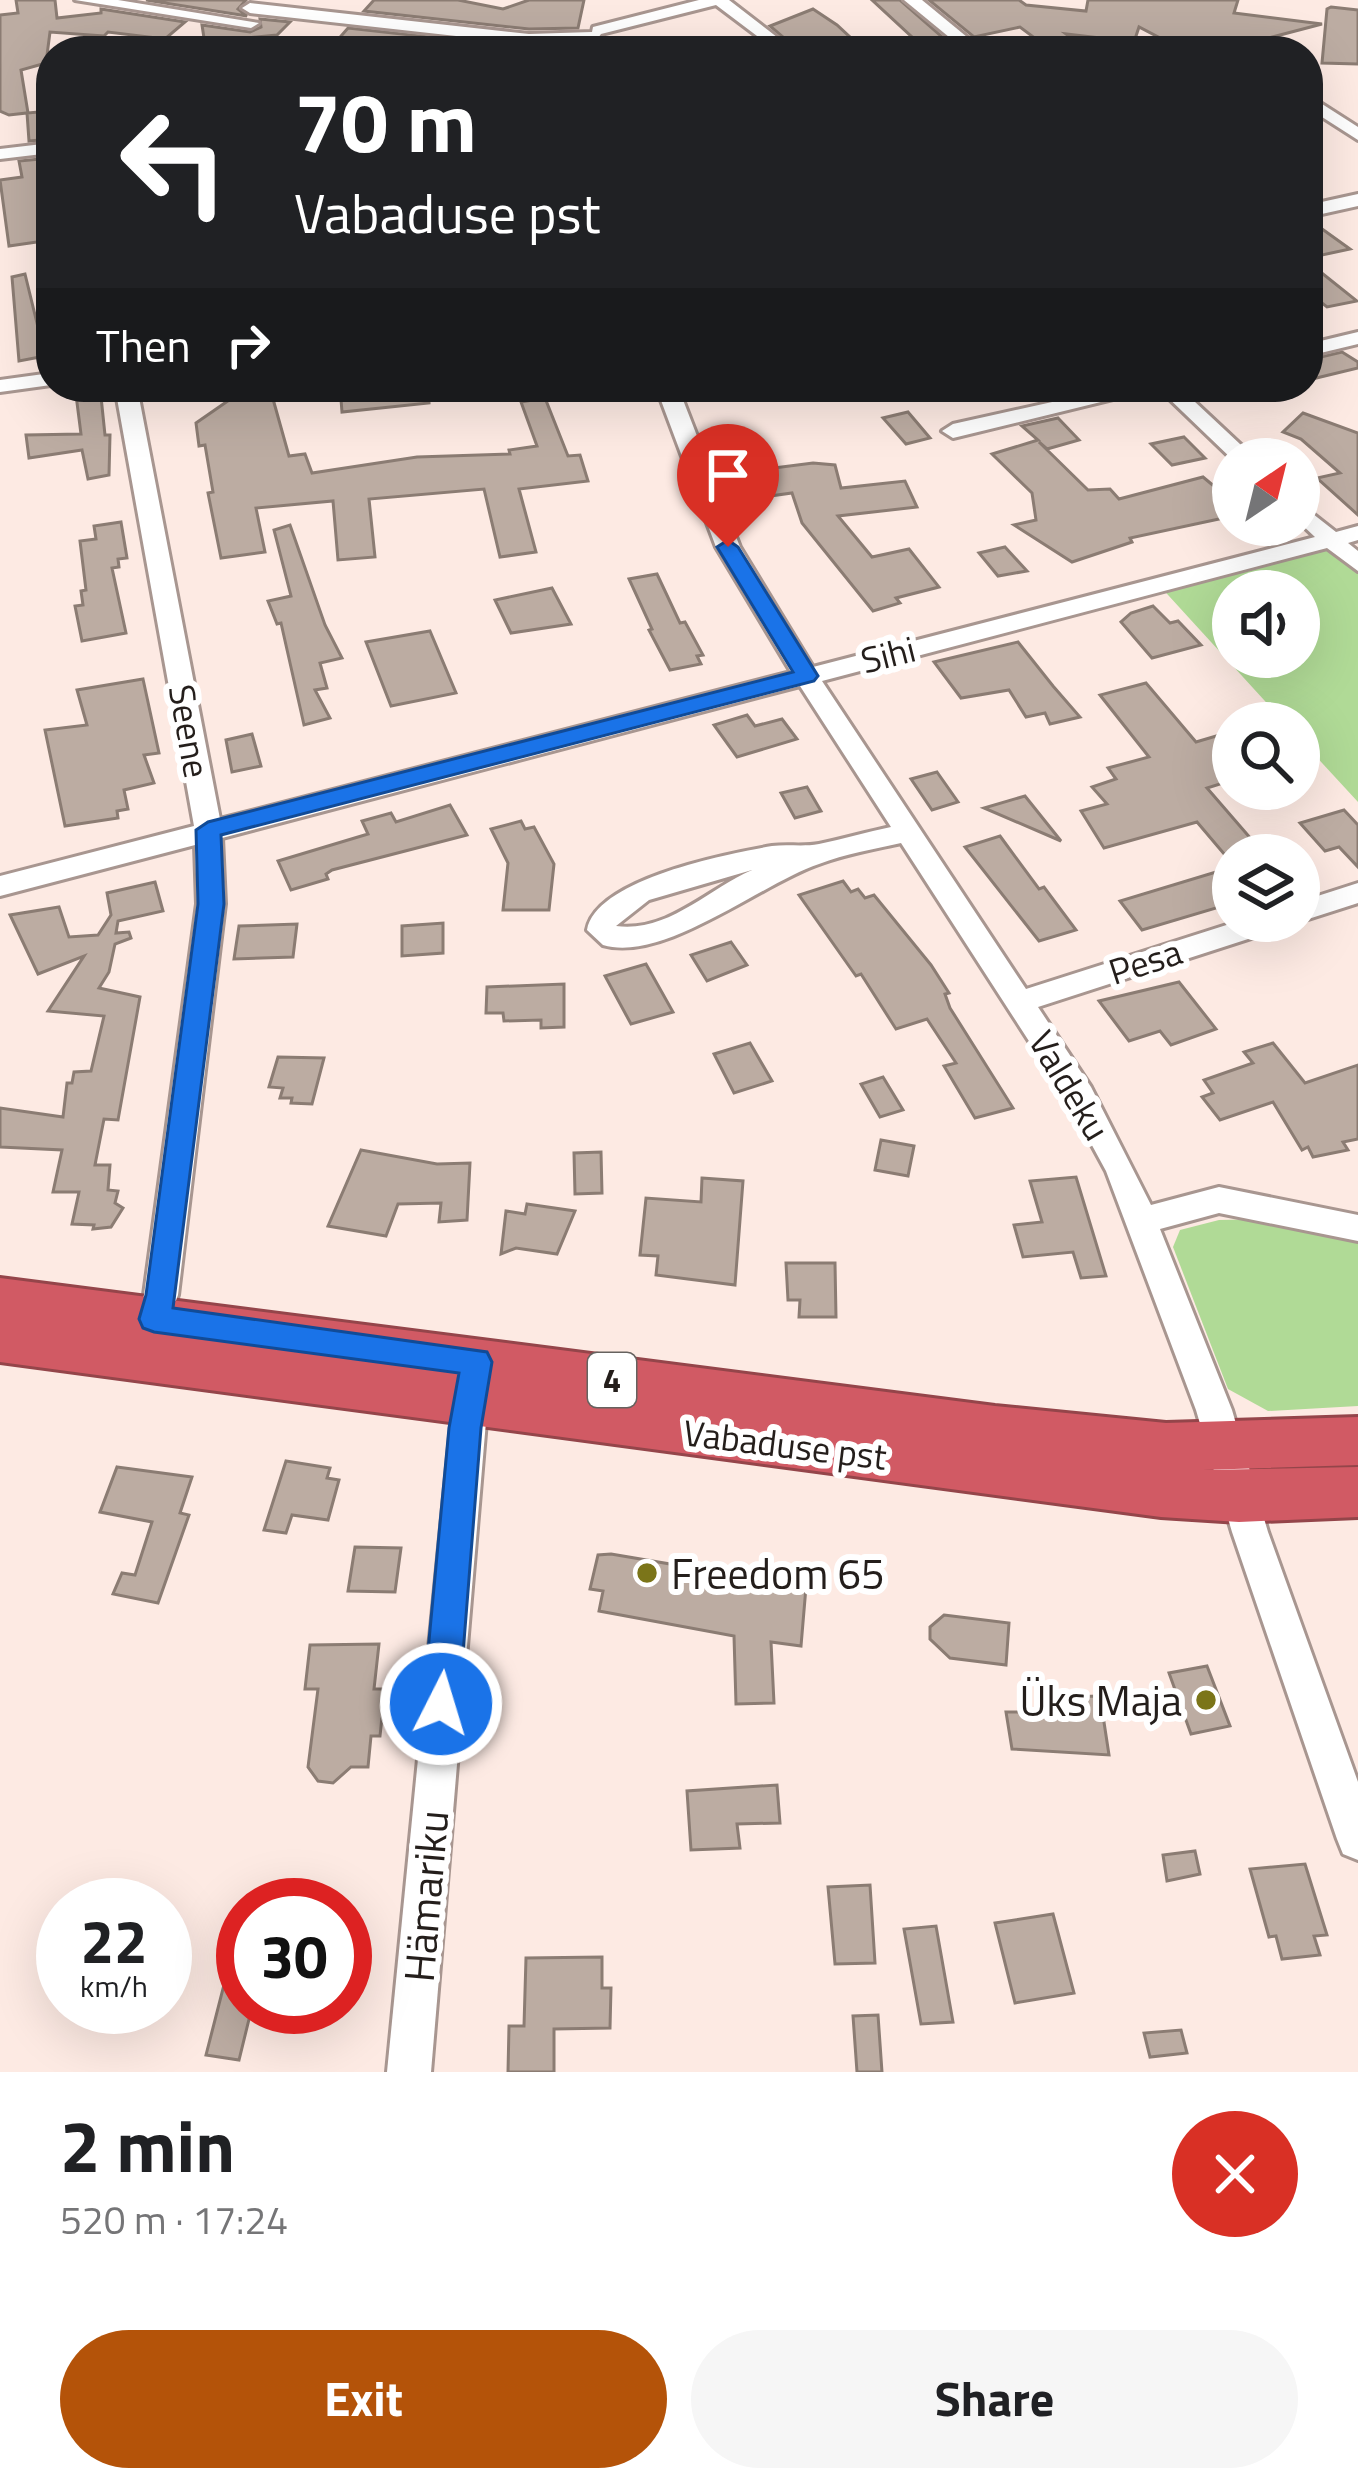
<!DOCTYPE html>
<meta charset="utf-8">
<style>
body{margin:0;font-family:"Titillium Web",sans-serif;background:#f6f6f6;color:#202124;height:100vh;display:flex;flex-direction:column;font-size:45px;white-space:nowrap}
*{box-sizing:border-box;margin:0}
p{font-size:39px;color:#757577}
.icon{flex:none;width:66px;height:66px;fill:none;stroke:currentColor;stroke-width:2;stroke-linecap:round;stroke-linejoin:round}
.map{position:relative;height:2072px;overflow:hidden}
.details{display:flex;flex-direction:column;background:#fff;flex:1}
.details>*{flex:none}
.banner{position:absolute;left:36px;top:36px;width:1287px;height:366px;border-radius:48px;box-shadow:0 12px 48px #0002;background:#202124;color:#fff;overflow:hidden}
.needle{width:78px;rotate:35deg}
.buttons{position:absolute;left:1212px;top:438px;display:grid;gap:24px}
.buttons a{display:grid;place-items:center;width:108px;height:108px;border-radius:50%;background:#fff;box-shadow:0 12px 48px #0002;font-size:60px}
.speed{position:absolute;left:36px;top:1878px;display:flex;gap:24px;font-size:60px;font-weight:700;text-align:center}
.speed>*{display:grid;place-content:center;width:156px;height:156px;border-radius:50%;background:#fff;box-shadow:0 12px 48px #0002;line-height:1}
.speed small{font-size:30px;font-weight:400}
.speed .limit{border:18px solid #d22;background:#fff;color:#111}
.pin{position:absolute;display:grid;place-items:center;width:102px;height:102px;color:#fff;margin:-123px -51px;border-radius:50% 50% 50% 0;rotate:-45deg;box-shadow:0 0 12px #0007}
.pin .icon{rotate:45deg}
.me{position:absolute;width:132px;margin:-66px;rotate:5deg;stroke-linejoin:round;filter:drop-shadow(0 0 9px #0008)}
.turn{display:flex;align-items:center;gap:42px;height:252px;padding:0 60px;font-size:54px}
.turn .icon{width:156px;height:156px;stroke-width:2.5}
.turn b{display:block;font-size:84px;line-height:102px}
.then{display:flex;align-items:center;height:114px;padding:0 60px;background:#0003;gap:24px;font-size:45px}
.round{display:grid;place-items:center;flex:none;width:126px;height:126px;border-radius:63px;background:#f6f6f6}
.headline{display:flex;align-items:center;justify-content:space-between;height:204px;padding:0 60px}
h1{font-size:72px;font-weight:700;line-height:90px}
.button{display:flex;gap:24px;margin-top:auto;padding:24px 60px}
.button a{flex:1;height:138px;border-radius:72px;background:#b45309;color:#fff;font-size:48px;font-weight:700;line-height:138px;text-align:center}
.button a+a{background:#f6f6f6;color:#202124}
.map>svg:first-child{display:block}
.green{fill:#b0da96;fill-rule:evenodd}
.building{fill:#bcaca2;stroke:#8b7c73;stroke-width:3}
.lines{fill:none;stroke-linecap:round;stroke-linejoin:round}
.minor-casing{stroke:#a89690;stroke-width:6}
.highway-casing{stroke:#94454a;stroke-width:6}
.minor{fill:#fff;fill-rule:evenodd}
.highway{fill:#d15a64;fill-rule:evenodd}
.route{fill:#1a73e8;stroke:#114b97;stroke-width:3}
.poi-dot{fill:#7b7519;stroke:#fff;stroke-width:4.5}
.labels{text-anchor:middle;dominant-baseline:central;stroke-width:12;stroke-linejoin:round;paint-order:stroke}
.shield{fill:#fff;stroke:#66625f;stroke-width:3}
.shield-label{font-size:33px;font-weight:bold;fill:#241e1b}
.street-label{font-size:36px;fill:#241e1b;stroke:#fff}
.near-poi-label{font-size:42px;fill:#241e1b;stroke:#fff;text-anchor:start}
.near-street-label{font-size:42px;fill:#241e1b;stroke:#fff}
</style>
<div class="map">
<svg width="1358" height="2072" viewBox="0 0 1358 2072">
<rect width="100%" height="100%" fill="#fdeae3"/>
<g class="green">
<path d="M1332 540 1358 564V802L1299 738V723H1285L1158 584ZM1233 591H1299V657H1233Z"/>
<polygon points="1270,1219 1358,1237 1358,1406 1268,1411 1228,1389 1173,1247 1180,1230 1219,1220"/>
</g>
<g class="building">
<polygon points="16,0 55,0 57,18 101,13 101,9 185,22 165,39 108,32 104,36 50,32 46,63 21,70 28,113 51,111 51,139 29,141 27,113 9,115 0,111 0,15 18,13"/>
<polygon points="146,0 246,0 238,9 247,16"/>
<polygon points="374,0 458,0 503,9 529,0 584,0 578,28 529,29 364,11"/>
<polygon points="872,0 900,0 948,42 924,48"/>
<polygon points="929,0 1019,0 1026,5 1086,11 1088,0 1238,0 1234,13 1322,24 1219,51 1185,51 1139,27 1134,42 1066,34 1089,51 1052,51 1020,27 974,37"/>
<polygon points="1331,7 1358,10 1358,64 1322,63 1327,9"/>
<polygon points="813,9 837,25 865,51 799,51 770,26"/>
<polygon points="260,19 290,22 277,35 208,42 204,38 202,25 250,32 261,27"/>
<polygon points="348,28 501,45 501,51 328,51"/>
<polygon points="51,158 51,240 9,246 0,180 22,177 19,161"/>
<polygon points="1308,221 1311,221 1350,249 1308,258"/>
<polygon points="1308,262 1357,301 1327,307 1308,292"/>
<polygon points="25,274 45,356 19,361 12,277"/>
<polygon points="1342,352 1358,362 1358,368 1308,380 1308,360"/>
<polygon points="75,387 100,387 105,435 110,435 109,475 88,479 82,450 29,458 26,435 81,434"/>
<polygon points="340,387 428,387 429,403 342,412"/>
<polygon points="263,392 265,400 273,399 289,456 305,454 312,473 417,457 510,454 509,450 537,446 521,402 545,398 568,456 580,455 588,481 519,489 536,552 500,557 484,489 369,499 375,557 338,560 333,501 256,508 265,552 221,558 208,493 213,492 205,445 199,446 196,423 235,396"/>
<polygon points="908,412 930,438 906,444 883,418"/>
<polygon points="1303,413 1358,433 1358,515 1317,478 1340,473 1301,439 1283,432"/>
<polygon points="1058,418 1079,440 1047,449 1039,442 1088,490 1110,489 1119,499 1203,477 1233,502 1233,516 1130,538 1132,542 1072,562 1014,525 1036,520 1032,493 992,454 1038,440 1022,426"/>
<polygon points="1184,437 1205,458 1172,465 1151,444"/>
<polygon points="813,463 835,465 841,488 905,481 917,507 838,516 872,557 909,549 939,587 896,598 900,603 873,611 802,523 792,493 770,496 759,470"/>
<polygon points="121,522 127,558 118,559 119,567 112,568 126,633 82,641 75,606 83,605 81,591 86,590 80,541 96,539 94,526"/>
<polygon points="290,525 325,625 342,658 320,663 327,688 315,690 330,718 304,725 281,623 277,624 268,601 291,596 274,530"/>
<polygon points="1005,547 1027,571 998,576 979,553"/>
<polygon points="657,574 680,623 685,622 703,655 697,656 701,664 670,670 649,630 652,629 629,579"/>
<polygon points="552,588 571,624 511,633 495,600"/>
<polygon points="1153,606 1170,623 1178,621 1201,645 1152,658 1121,622 1131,613"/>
<polygon points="430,631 456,693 391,706 366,642"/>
<polygon points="1018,642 1053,686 1080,717 1050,724 1045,713 1026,717 1009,690 961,698 934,662"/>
<polygon points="143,679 159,753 144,755 154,783 124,790 128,809 117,811 118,818 65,826 45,730 87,725 77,690"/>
<polygon points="1146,683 1196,742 1233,731 1233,780 1207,788 1265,855 1225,855 1197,822 1104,848 1081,811 1107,804 1092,787 1116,779 1108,768 1149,757 1100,695"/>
<polygon points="747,715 755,726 782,719 797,739 737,757 714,725"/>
<polygon points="252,734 261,766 232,772 226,740"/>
<polygon points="937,772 958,802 932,810 911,779"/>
<polygon points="807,787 821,811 795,818 781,793"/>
<polygon points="1025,796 1061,841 984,808"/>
<polygon points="450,805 467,835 332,870 326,874 328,879 291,890 278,861 368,834 362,821 391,813 396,822"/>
<polygon points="1344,810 1358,825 1358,867 1339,847 1325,851 1300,823"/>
<polygon points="521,821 525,829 534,827 554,864 549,910 503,910 508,863 491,829"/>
<polygon points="1000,836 1039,889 1044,887 1076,930 1039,941 965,847"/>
<polygon points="1216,872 1233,893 1233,903 1142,930 1120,901"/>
<polygon points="843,881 851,892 858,889 865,898 874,895 931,965 949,993 945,994 950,1008 1013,1108 975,1118 944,1066 956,1063 927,1019 896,1029 861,974 856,976 799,895"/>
<polygon points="155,882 163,911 118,921 116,933 129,932 131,938 115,944 109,972 99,988 140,997 118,1120 104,1119 95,1165 110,1165 108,1190 118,1191 115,1203 123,1208 111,1227 93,1229 94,1225 72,1224 79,1192 53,1192 62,1150 0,1147 0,1108 63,1117 67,1083 72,1083 74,1072 91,1071 104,1016 48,1011 84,956 38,974 10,915 59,907 69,937 98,935 111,915 107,893"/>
<polygon points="443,923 443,953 402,956 402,926"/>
<polygon points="297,924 293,957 234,959 239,926"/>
<polygon points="731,942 747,965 707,981 691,955"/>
<polygon points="646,964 673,1012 631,1024 605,976"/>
<polygon points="1179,982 1216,1029 1171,1045 1160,1031 1129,1041 1099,1001"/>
<polygon points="564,984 564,1027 541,1028 541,1020 504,1021 503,1013 486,1013 487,987"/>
<polygon points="750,1043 772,1081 734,1093 714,1054"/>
<polygon points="1273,1043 1305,1083 1358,1065 1358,1139 1343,1142 1348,1150 1313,1157 1308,1147 1302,1150 1273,1102 1220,1120 1202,1097 1213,1093 1204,1080 1253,1063 1244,1052"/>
<polygon points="278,1057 324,1058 312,1104 291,1103 292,1098 280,1098 283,1088 269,1087"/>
<polygon points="883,1077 903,1110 880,1117 861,1084"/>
<polygon points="881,1140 914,1146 908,1176 875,1170"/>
<polygon points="361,1150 437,1164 470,1163 467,1220 439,1222 441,1203 398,1204 386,1236 328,1226"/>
<polygon points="601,1152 602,1193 575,1194 574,1153"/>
<polygon points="1076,1177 1106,1276 1081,1278 1073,1252 1023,1257 1014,1225 1042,1222 1030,1181"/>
<polygon points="702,1178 743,1181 735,1285 656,1275 658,1256 640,1255 646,1198 701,1202"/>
<polygon points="527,1204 575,1211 557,1254 516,1248 501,1254 506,1211 525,1214"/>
<polygon points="786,1263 835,1263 836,1317 799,1317 800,1300 788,1300"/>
<polygon points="286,1461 330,1468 327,1478 339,1480 328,1520 292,1515 286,1533 264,1530"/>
<polygon points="117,1467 192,1477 180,1513 189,1515 158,1603 113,1594 122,1573 135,1575 152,1522 100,1512"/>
<polygon points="355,1547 401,1548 395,1592 348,1591"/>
<polygon points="611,1554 806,1587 801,1646 771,1642 774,1703 736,1704 734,1636 599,1611 603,1591 590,1589 598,1555"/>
<polygon points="944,1615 1009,1623 1006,1665 950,1658 930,1639 930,1627"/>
<polygon points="379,1644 374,1689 385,1689 380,1736 371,1736 368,1767 351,1767 333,1783 318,1781 308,1767 318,1689 305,1689 310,1645"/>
<polygon points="1207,1666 1230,1726 1191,1734 1169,1673"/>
<polygon points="1100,1696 1109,1755 1012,1749 1006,1712 1063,1712 1061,1697"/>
<polygon points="777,1785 780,1823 737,1824 740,1848 691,1850 687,1791"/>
<polygon points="1195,1851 1200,1874 1167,1881 1163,1855"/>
<polygon points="1305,1864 1327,1935 1314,1936 1320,1955 1282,1959 1276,1936 1269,1937 1250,1869"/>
<polygon points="870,1885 875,1963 835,1964 828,1887"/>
<polygon points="1053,1914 1074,1993 1015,2003 995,1923"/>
<polygon points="936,1926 953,2022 921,2024 904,1929"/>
<polygon points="235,1942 243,1943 243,2007 252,2007 239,2060 206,2055"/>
<polygon points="602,1957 602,1988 611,1988 610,2028 554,2029 554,2072 508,2072 509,2026 524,2026 526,1958"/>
<polygon points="878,2015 882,2072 857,2072 853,2016"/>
<polygon points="1181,2030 1187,2053 1150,2057 1144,2033"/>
</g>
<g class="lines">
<defs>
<g id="minor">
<polygon points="75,0 118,0 259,23 251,28"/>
<polygon points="699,0 729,0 795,51 777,51 716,5 601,34 595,42 529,44 250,13 242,8 250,3 529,34 592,32 593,27"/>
<polygon points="904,0 922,0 984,51 966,51"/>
<polygon points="1308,95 1358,127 1358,140 1308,108"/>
<polygon points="51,143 51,153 0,159 0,149"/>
<polygon points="1358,194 1358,206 1308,217 1308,205"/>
<polygon points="1358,332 1358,344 1308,356 1308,344"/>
<polygon points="51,373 51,385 0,392 0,380"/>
<path d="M115 387H137L220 819 791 672 716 547 656 387H678L740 547 813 667 1315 537 1299 522V503L1336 532 1358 526V540L1348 543 1358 551V571L1327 548 822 681 1026 989 1239 921H1286L1282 928 1038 1007 1091 1087 1151 1205 1219 1187 1358 1215V1241L1219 1213 1160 1229 1232 1410 1268 1532 1358 1782V1860L1343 1854 1337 1839 1232 1532 1196 1410 1106 1171 1069 1103 901 843C874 849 845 854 819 864 760 884 664 963 603 945L587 930C596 879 727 854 772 846 788 844 803 847 819 844 843 839 867 832 891 827L800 686 222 838 225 904 178 1295 160 1344 148 1349 136 1344 131 1334 144 1295 197 904 195 845 0 896V876L194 826ZM752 870C708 889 668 933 616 926L649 900Z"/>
<polygon points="1120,387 1179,387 1256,459 1233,460 1158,388 953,438 942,431 953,424"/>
<polygon points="1358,883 1358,903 1299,922 1295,921 1299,902"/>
<polygon points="472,1371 484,1375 489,1386 431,2072 387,2072 455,1386 460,1375"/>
</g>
<polygon id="highway" points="0,1278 995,1406 1166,1423 1358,1417 1358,1465 1203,1470 1358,1467 1358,1517 1239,1522 1161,1517 0,1362"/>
</defs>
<use href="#minor" class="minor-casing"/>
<use href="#highway" class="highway-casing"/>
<use href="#minor" class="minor"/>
<use href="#highway" class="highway"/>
</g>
<polygon class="route" points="728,540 738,547 818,676 814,681 221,835 224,904 173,1308 487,1352 492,1362 481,1428 459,1704 454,1716 441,1722 429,1716 423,1704 449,1428 459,1373 154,1332 143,1328 139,1319 146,1295 198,904 196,830 208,822 793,672 717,547"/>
<g class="poi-dot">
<circle cx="647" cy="1573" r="12"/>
<circle cx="1206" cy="1700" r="12"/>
</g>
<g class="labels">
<rect class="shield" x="588" y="1353" width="48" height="54" rx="9"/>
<g class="shield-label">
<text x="612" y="1380">4</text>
</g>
<g class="street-label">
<text transform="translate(888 654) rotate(-14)">Sihi</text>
<text transform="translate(190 731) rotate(80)">Seene</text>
<text transform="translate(1145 961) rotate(-18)">Pesa</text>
<text transform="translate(1070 1085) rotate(59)">Valdeku</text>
<text transform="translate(785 1444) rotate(7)">Vabaduse pst</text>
</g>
<g class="near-poi-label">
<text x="671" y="1573">Freedom 65</text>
<text x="1182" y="1700" text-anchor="end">Üks Maja</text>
</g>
<g class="near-street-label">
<text transform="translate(425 1896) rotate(-85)">Hämariku</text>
</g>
</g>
</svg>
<div class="buttons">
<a><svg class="needle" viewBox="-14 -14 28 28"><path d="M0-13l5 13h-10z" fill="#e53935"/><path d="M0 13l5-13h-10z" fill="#757577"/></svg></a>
<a><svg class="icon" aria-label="sound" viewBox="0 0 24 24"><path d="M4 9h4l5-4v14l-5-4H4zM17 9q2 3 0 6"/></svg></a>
<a><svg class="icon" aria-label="search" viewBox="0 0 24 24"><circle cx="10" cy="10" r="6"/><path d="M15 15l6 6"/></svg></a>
<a><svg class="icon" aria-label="layers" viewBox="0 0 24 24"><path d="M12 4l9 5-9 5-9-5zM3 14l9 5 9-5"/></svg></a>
</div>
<div class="speed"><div>22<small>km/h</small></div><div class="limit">30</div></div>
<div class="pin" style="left:728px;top:547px;background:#d93025"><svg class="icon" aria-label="arrive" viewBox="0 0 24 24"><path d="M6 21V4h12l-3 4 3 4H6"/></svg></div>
<svg class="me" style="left:441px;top:1704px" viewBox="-20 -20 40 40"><circle r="17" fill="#1a73e8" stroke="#fff" stroke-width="3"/><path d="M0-11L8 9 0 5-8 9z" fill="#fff"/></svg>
<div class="banner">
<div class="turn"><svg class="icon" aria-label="left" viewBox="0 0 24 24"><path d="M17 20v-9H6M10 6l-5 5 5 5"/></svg><div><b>70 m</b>Vabaduse pst</div></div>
<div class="then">Then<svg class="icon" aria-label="right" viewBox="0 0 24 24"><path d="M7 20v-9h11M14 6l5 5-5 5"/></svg></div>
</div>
</div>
<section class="details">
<div class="headline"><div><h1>2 min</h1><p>520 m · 17:24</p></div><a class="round" style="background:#d93025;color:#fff"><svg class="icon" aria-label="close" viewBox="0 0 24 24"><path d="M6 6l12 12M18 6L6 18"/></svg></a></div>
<div class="button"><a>Exit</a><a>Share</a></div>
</section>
